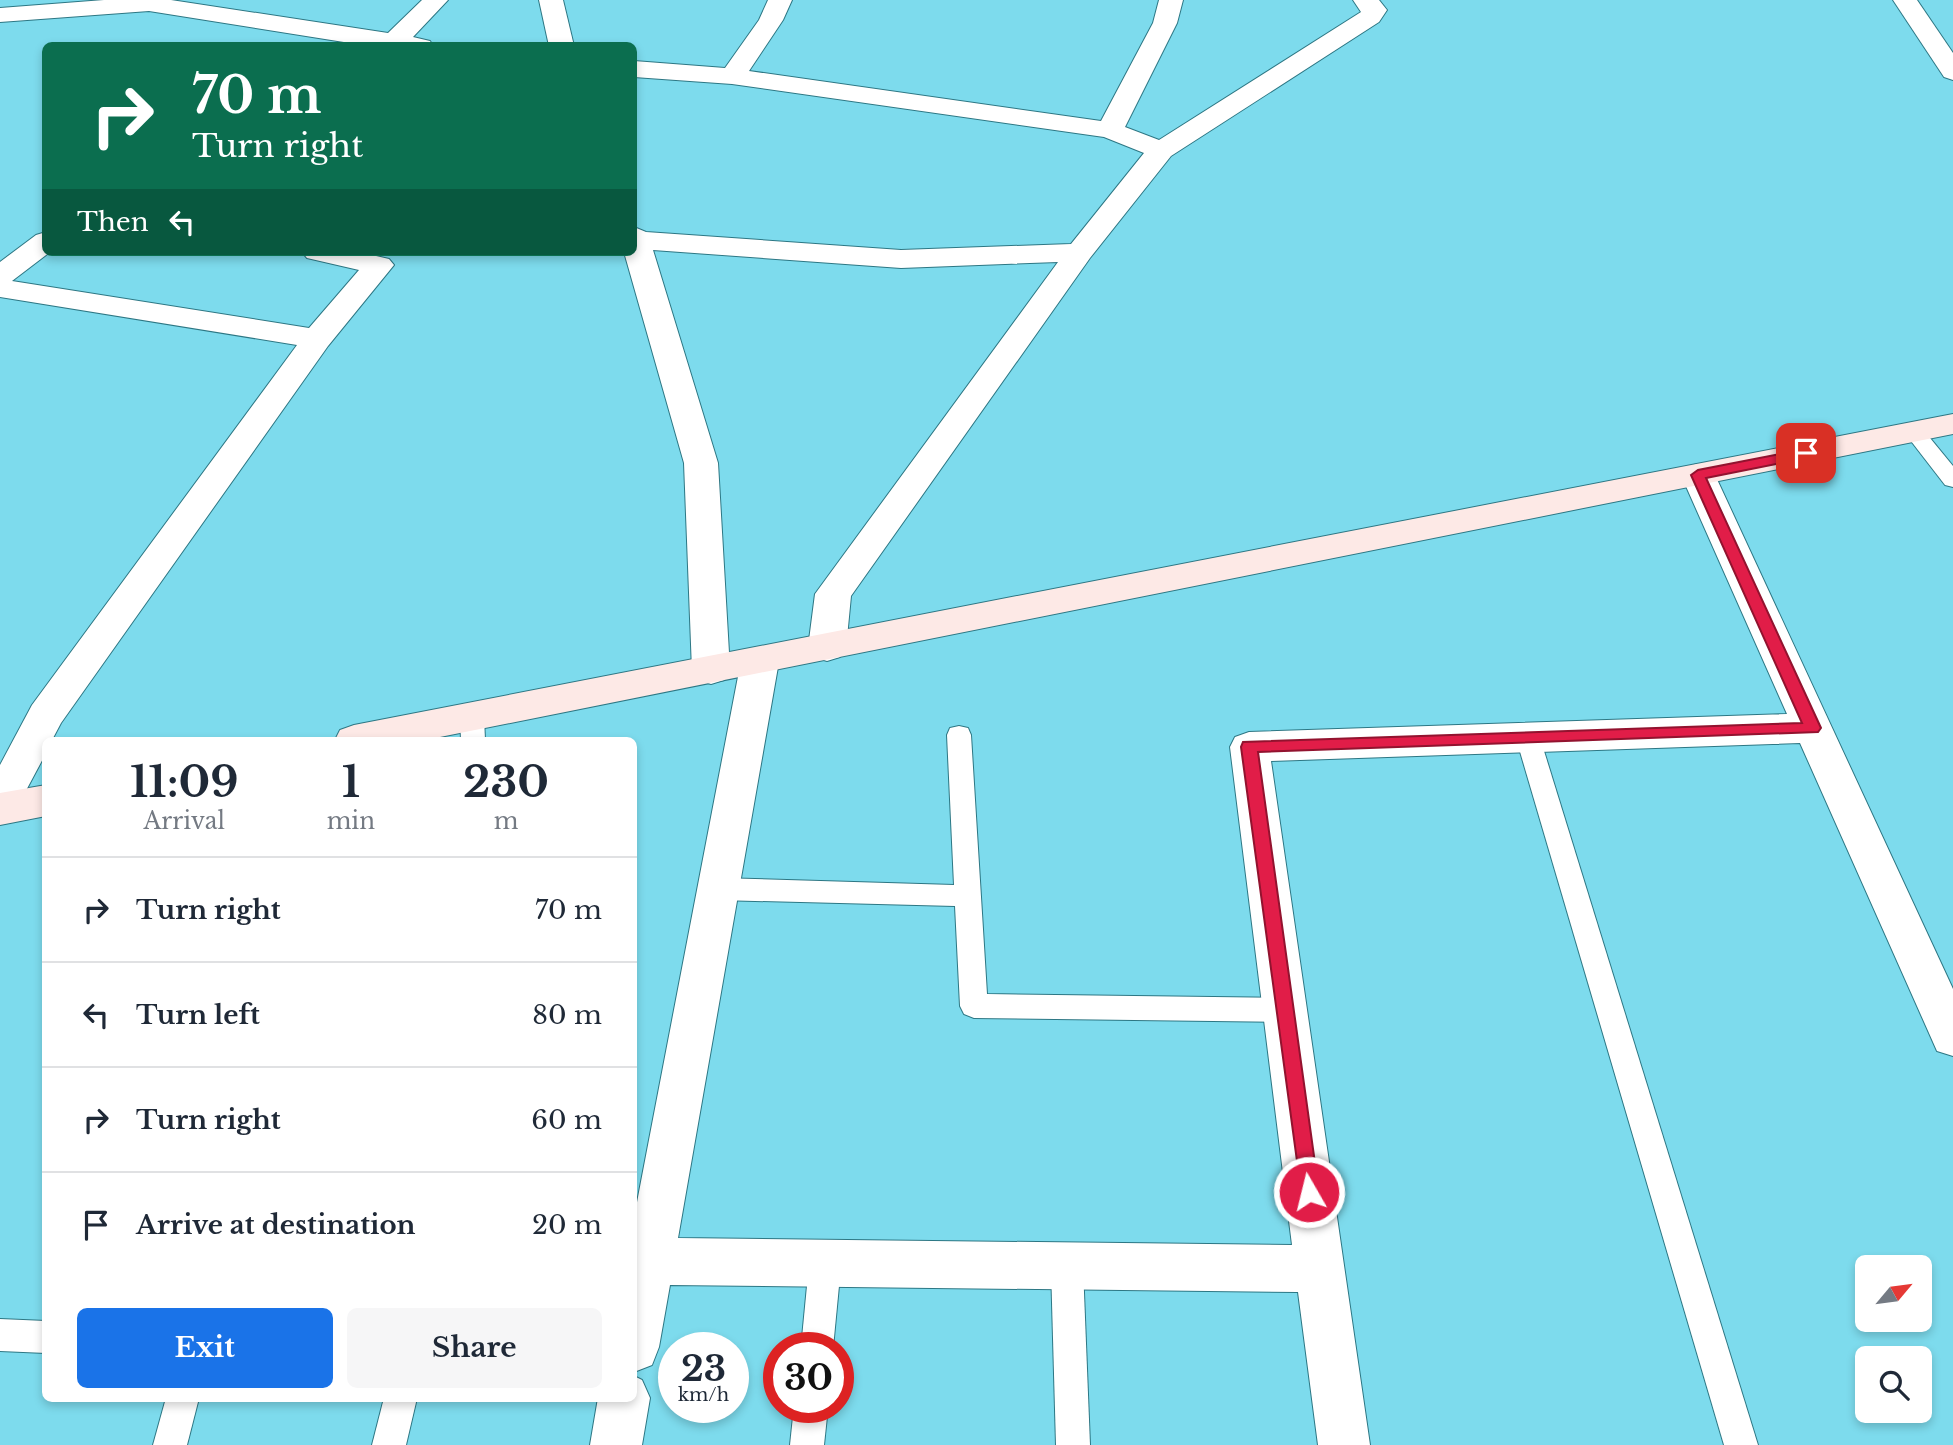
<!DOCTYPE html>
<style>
body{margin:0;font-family:"Libre Baskerville",serif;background:#f6f6f7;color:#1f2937;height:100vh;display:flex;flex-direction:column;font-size:26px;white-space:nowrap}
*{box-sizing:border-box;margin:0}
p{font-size:23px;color:#747a83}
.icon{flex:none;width:38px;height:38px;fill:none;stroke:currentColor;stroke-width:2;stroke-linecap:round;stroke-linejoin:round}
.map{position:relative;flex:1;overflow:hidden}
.drawer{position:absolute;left:42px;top:737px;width:595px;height:665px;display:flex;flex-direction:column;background:#fff;border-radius:10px;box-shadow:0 4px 10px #0003}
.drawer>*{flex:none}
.top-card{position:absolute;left:42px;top:42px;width:595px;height:214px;border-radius:10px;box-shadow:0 4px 10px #0003;background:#0b6e4f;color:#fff;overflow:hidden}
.needle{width:46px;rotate:61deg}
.buttons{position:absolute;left:1855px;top:1255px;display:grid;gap:14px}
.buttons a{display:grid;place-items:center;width:77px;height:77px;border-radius:10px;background:#fff;box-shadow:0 4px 10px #0003;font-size:35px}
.speed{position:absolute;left:658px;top:1332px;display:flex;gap:14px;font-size:35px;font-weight:700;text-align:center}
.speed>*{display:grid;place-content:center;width:91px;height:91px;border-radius:50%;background:#fff;box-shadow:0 4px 10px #0003;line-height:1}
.speed small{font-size:18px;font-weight:400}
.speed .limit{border:10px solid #d22;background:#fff;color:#111}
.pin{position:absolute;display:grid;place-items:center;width:60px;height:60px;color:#fff;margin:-30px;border-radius:14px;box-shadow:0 4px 10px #0006}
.me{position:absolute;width:77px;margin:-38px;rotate:352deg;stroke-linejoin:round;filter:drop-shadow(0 0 5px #0008)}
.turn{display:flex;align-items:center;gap:24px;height:147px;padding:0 35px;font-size:32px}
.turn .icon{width:91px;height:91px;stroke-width:2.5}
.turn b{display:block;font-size:49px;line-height:60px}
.then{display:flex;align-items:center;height:66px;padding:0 35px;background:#0003;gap:14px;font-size:26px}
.eta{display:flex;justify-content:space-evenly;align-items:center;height:119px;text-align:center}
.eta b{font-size:42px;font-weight:700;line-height:49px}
.primary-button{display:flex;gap:14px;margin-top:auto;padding:14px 35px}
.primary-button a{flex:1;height:80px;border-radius:10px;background:#1a73e8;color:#fff;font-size:28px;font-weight:700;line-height:80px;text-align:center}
.primary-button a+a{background:#f6f6f7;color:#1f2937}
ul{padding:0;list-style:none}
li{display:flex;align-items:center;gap:21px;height:105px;padding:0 35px;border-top:2px solid #e0e1e3}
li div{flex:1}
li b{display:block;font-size:26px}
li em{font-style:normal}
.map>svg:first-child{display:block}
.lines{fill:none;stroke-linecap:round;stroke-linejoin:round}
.service-casing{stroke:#2d7784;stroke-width:2}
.minor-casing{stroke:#2d7784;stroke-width:2}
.secondary-casing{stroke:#2d7784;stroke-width:2}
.service{fill:#fff;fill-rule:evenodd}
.minor{fill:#fff;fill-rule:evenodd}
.secondary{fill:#fde9e6;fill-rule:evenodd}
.route{fill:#e11d48;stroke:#92132f;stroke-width:2}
</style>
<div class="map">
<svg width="1953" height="1445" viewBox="0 0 1953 1445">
<rect width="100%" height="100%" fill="#7ddbed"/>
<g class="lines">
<defs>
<g id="service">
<polygon points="1914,425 1921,427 1953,466 1953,487 1945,485 1904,432"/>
<polygon points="472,708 481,711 484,717 485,740 461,740 460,717 463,711"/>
<polygon points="959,726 968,728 971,735 987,994 1285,998 1295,1002 1299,1010 1295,1018 1285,1022 974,1018 964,1014 960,1006 955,906 718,900 709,897 705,889 709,881 718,878 954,885 947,735 950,728"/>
<polygon points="1528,729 1537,731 1540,738 1758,1445 1724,1445 1516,738 1519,731"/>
<polygon points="825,1250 836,1255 841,1265 833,1348 801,1348 809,1265 814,1255"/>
<polygon points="1067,1252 1078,1256 1083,1267 1090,1445 1056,1445 1051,1267 1056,1256"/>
<polygon points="0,1319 46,1321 46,1353 0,1351"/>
<polygon points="166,1398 199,1398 187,1445 153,1445"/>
<polygon points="384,1398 417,1398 406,1445 372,1445"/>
<polygon points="794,1407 828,1407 824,1445 790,1445"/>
</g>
<g id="minor">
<polygon points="104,0 171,0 388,33 422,0 448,0 413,37 430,41 433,46 369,46 149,11 0,22 0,8"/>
<polygon points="539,0 563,0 574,46 549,46"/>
<polygon points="768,0 792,0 783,20 749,71 1101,121 1153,23 1159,0 1183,0 1177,23 1125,127 1159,140 1361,12 1353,0 1379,0 1387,10 1379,22 1171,156 1090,258 851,596 846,648 840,657 827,661 814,657 808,648 815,594 1058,262 901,268 653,250 718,463 730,670 724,680 711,684 698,680 692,670 684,463 624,252 634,252 634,227 646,232 901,250 1071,244 1144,153 1104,137 732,84 634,77 634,61 725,68 759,20"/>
<polygon points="1893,0 1917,0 1953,53 1953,80 1944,77"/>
<polygon points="46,232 46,252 50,252 12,281 309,328 359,270 307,258 302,252 359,252 389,259 394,265 328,346 61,723 52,740 46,740 46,753 14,813 0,817 0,765 32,705 297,345 0,297 0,262 36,235"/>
<polygon points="1698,464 1710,467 1715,475 1953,989 1953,1056 1937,1051 1800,743 1271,761 1370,1445 1318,1445 1298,1292 670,1285 659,1347 652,1365 634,1372 634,1218 741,661 747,652 760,648 773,652 779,661 678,1238 1292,1245 1230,747 1235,737 1249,732 1787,714 1681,475 1686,467"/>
<polygon points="634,1376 642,1380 650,1398 642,1445 590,1445 598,1398 634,1398"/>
</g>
<g id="secondary">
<polygon points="1953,414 1953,434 425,740 335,740 340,730 354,725"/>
<polygon points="46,785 46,816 0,825 0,793"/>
</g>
</defs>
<use href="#service" class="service-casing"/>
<use href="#minor" class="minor-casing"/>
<use href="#secondary" class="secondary-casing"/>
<use href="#service" class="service"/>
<use href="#minor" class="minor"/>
<use href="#secondary" class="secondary"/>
</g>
<polygon class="route" points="1806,449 1813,453 1811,457 1706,478 1821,728 1818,732 1258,752 1319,1192 1316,1198 1309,1201 1302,1198 1241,747 1243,742 1802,723 1691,475 1698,470"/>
</svg>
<div class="buttons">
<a><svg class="needle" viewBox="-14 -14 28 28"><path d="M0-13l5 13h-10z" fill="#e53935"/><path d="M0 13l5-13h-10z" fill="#747a83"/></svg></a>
<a><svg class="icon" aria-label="search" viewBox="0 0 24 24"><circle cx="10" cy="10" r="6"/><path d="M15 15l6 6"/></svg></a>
</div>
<div class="speed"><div>23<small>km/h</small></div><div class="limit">30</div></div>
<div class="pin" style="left:1806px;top:453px;background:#d93025"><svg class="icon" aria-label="arrive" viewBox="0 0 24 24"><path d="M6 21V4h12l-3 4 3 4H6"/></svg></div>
<svg class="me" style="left:1309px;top:1192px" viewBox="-20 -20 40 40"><circle r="17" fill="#e11d48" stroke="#fff" stroke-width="3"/><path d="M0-11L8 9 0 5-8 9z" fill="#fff"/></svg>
<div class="top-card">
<div class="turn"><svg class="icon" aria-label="right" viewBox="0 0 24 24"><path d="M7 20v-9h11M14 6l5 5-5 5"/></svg><div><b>70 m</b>Turn right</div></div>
<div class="then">Then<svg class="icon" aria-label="left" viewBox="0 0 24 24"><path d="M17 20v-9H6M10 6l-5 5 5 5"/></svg></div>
</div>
<section class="drawer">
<div class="eta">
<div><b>11:09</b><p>Arrival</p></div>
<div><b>1</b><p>min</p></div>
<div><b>230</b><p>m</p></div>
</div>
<ul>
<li><svg class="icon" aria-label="right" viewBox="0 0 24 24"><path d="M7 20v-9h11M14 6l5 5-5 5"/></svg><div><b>Turn right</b></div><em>70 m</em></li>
<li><svg class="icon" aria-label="left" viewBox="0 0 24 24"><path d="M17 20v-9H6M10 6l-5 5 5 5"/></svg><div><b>Turn left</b></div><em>80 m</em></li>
<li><svg class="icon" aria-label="right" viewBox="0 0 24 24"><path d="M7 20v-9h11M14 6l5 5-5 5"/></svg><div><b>Turn right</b></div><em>60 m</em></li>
<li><svg class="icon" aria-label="arrive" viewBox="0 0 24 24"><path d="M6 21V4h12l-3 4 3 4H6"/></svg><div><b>Arrive at destination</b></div><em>20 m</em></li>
</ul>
<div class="primary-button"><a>Exit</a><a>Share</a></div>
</section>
</div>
